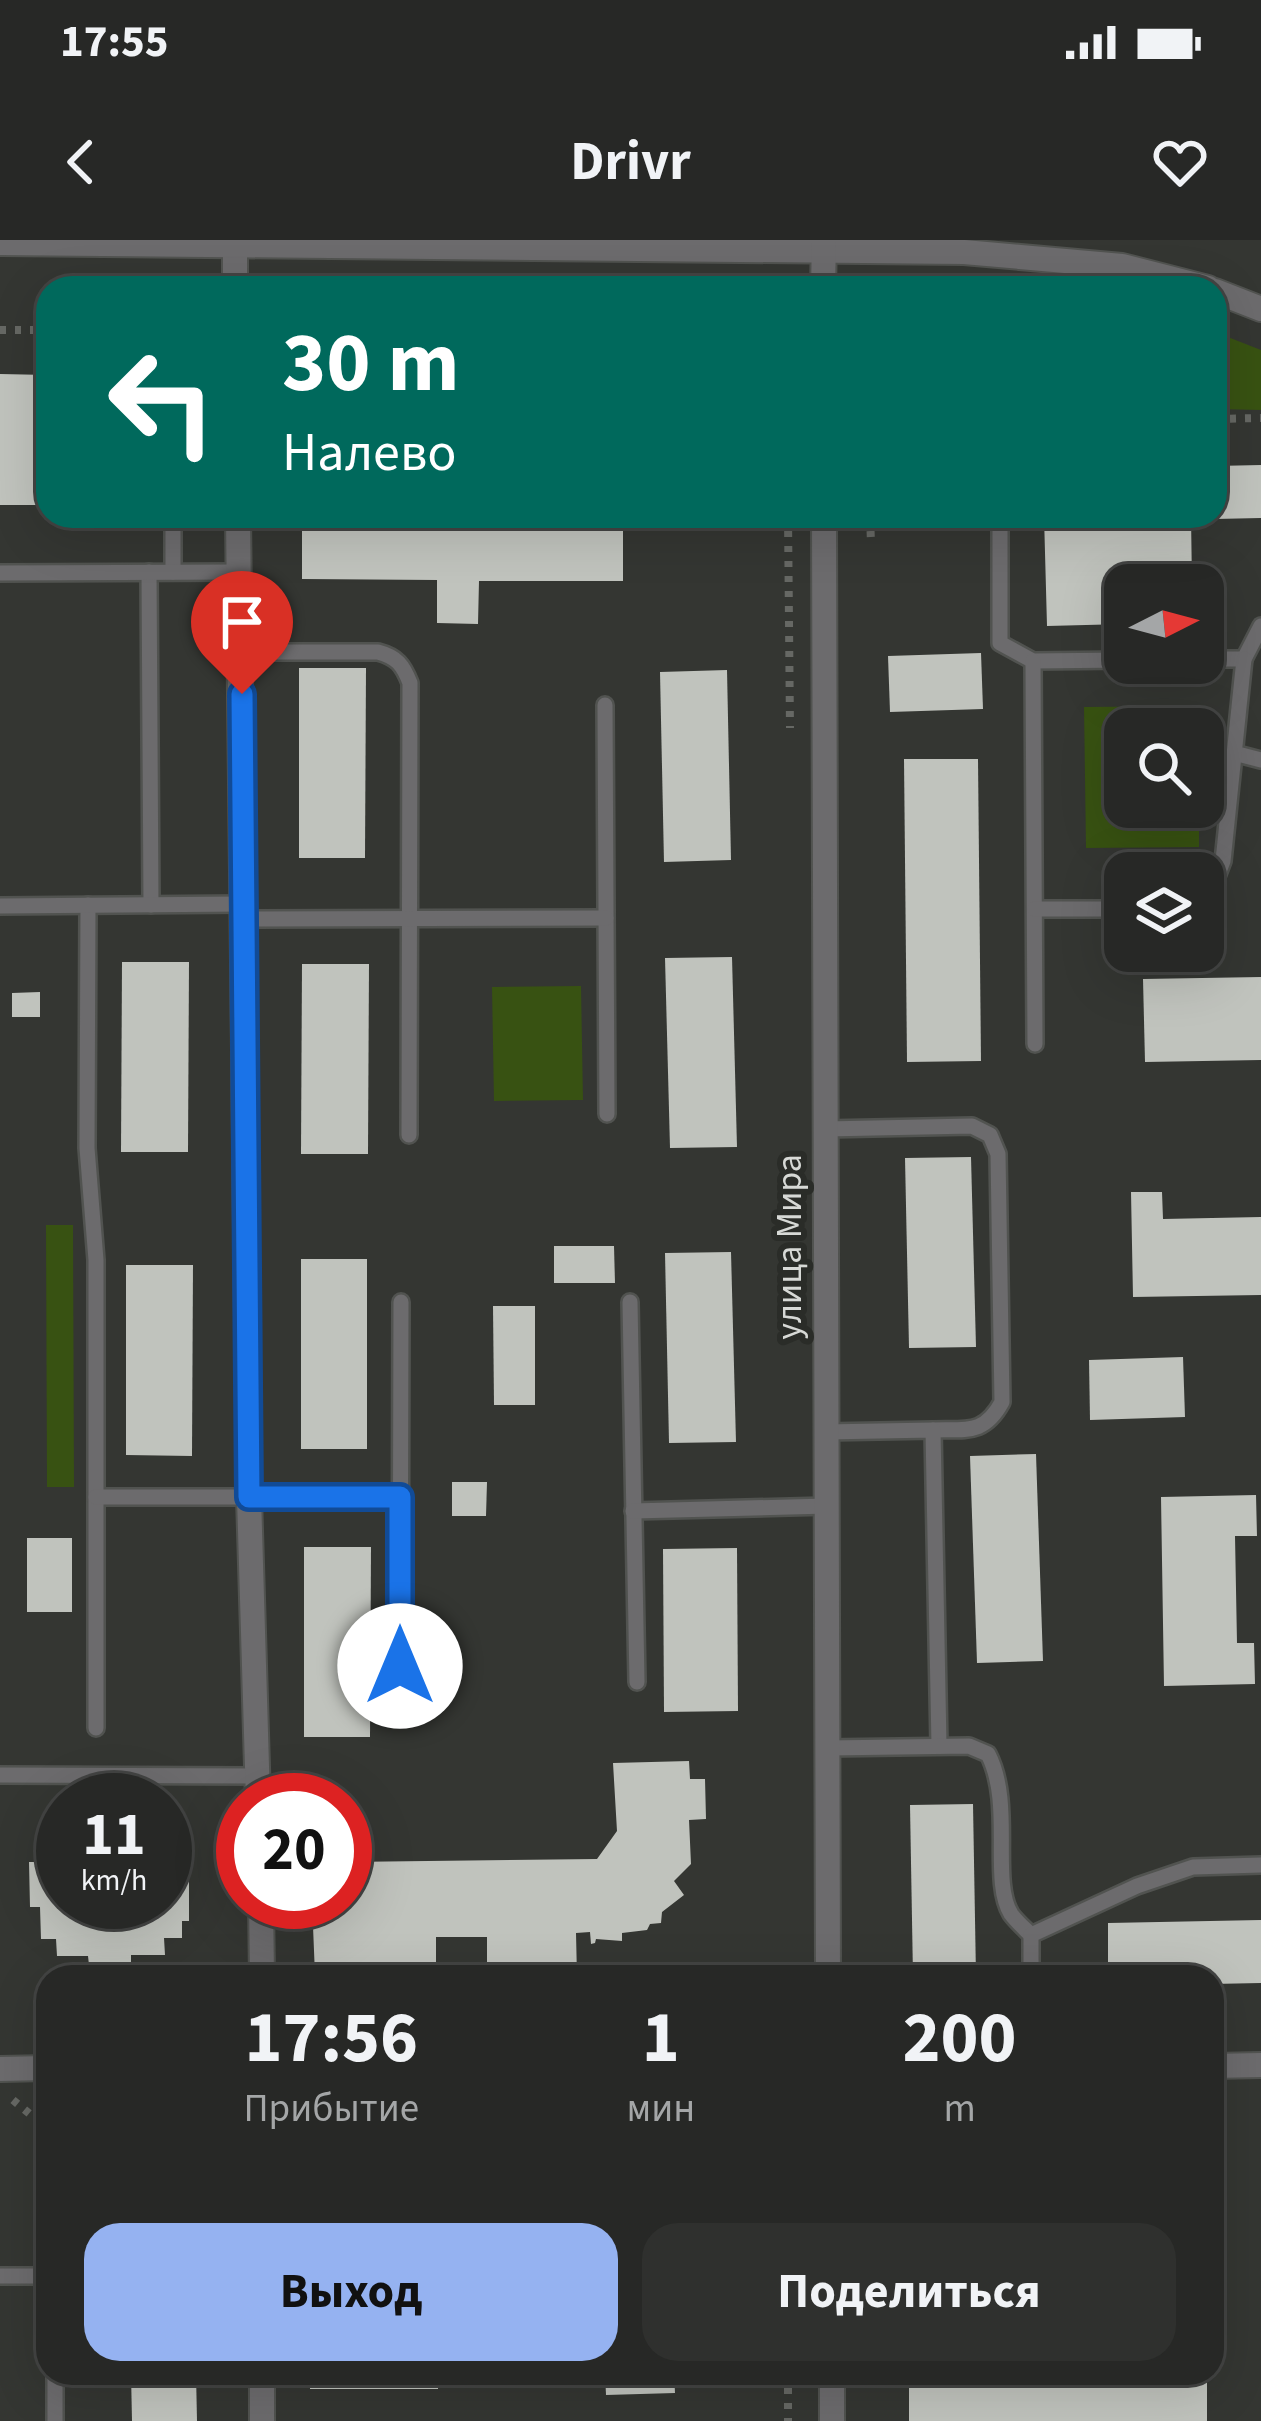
<!DOCTYPE html>
<html lang="ru">
<meta charset="utf-8">
<style>
body{margin:0;font-family:"Source Sans 3",sans-serif;background:#2f302e;color:#f1f3f6;height:100vh;display:flex;flex-direction:column;font-size:45px;white-space:nowrap}
*{box-sizing:border-box;margin:0}
p{font-size:39px;color:#a4a6a7}
.icon{flex:none;width:66px;height:66px;fill:none;stroke:currentColor;stroke-width:2;stroke-linecap:round;stroke-linejoin:round}
.map{position:relative;flex:1;overflow:hidden}
.drawer{position:absolute;left:36px;top:1725px;width:1188px;height:420px;display:flex;flex-direction:column;background:#272826;border-radius:36px;box-shadow:0 12px 48px #0002,0 0 0 3px #434443}
.drawer>*{flex:none}
.guide{position:absolute;left:36px;top:36px;width:1191px;height:252px;border-radius:36px;box-shadow:0 12px 48px #0002,0 0 0 3px #434443;background:#00695c;color:#fff;overflow:hidden}
.needle{width:78px;rotate:84deg}
.tools{position:absolute;left:1104px;top:324px;display:grid;gap:24px}
.tools a{display:grid;place-items:center;width:120px;height:120px;border-radius:24px;background:#272826;box-shadow:0 12px 48px #0002,0 0 0 3px #434443;font-size:60px}
.speed{position:absolute;left:36px;top:1533px;display:flex;gap:24px;font-size:60px;font-weight:700;text-align:center}
.speed>*{display:grid;place-content:center;width:156px;height:156px;border-radius:50%;background:#272826;box-shadow:0 12px 48px #0002,0 0 0 3px #434443;line-height:1}
.speed small{font-size:30px;font-weight:400}
.speed .limit{border:18px solid #d22;background:#fff;color:#111}
.pin{position:absolute;display:grid;place-items:center;width:102px;height:102px;color:#fff;margin:-123px -51px;border-radius:50% 50% 50% 0;rotate:-45deg;box-shadow:0 0 12px #0007}
.pin .icon{rotate:45deg}
.me{position:absolute;width:132px;margin:-66px;rotate:0deg;stroke-linejoin:round;filter:drop-shadow(0 0 9px #0008)}
.turn{display:flex;align-items:center;gap:42px;height:252px;padding:0 48px;font-size:54px}
.turn .icon{width:156px;height:156px;stroke-width:2.5}
.turn b{display:block;font-size:84px;line-height:102px}
.eta{display:flex;justify-content:space-evenly;align-items:center;height:204px;text-align:center}
.eta b{font-size:72px;font-weight:700;line-height:84px}
.button{display:flex;gap:24px;margin-top:auto;padding:24px 48px}
.button a{flex:1;height:138px;border-radius:36px;background:#95b2f1;color:#111;font-size:48px;font-weight:700;line-height:138px;text-align:center}
.button a+a{background:#2f302e;color:#f1f3f6}
.status{display:flex;justify-content:space-between;align-items:center;height:84px;padding:0 60px;background:#272826;direction:ltr}
.status svg{height:33px;fill:currentColor}
header{display:flex;justify-content:space-between;align-items:center;height:156px;padding:0 48px;background:#272826;font-size:54px;font-weight:700}
.map>svg:first-child{display:block}
.green{fill:#385212}
.building{fill:#c0c3bd}
.lines{fill:none;stroke-linecap:round;stroke-linejoin:round}
.service-casing{stroke:#515350;stroke-width:20}
.minor-casing{stroke:#515350;stroke-width:28}
.tertiary-casing{stroke:#515350;stroke-width:28}
.path{stroke:#666864;stroke-width:8;stroke-dasharray:6 9;stroke-linecap:butt}
.service{stroke:#6c6b6d;stroke-width:15}
.minor{stroke:#6c6b6d;stroke-width:24}
.tertiary{stroke:#6c6b6d;stroke-width:24}
.route-casing{stroke:#114b97;stroke-width:30}
.route{stroke:#1a73e8;stroke-width:21}
.labels{text-anchor:middle;dominant-baseline:central;stroke-width:12;stroke-linejoin:round;paint-order:stroke}
.street-label{font-size:36px;fill:#d7d9d6;stroke:#2a2c28}
</style>
<div class="status"><b>17:55</b><svg viewBox="0 0 49 12"><path d="M0 12V9h3v3zM5 12V6h3v6zM10 12V3h3v9zM15 12V0h3v12zM26 1h20v11H26zM47 4h2v5h-2z"/></svg></div>
<header><svg class="icon" aria-label="back" viewBox="0 0 24 24"><path d="M15 5l-7 7 7 7"/></svg>Drivr<svg class="icon" aria-label="heart" viewBox="0 0 24 24"><path d="M12 20l-8-8c-3-5 5-10 8-4 3-6 11-1 8 4z"/></svg></header>
<div class="map">
<svg width="1261" height="2181" viewBox="0 0 1261 2181">
<rect width="100%" height="100%" fill="#343632"/>
<g class="green">
<polygon points="1215,92 1261,110 1261,170 1215,169"/>
<polygon points="1197,466 1198,489 1125,489 1125,567 1199,567 1199,607 1086,608 1084,467"/>
<polygon points="581,746 583,860 494,861 492,747"/>
<polygon points="46,985 73,985 74,1247 47,1247"/>
</g>
<g class="building">
<polygon points="0,134 48,135 48,265 0,265"/>
<polygon points="1261,225 1261,278 1215,279 1215,226"/>
<polygon points="302,276 623,276 623,341 479,341 478,384 437,383 437,340 302,339"/>
<polygon points="1044,276 1191,276 1192,345 1125,345 1125,384 1047,386"/>
<polygon points="981,413 983,469 890,472 888,416"/>
<polygon points="299,428 366,428 365,618 299,618"/>
<polygon points="727,430 731,620 664,622 660,432"/>
<polygon points="904,519 978,519 981,821 907,822"/>
<polygon points="732,717 737,907 670,908 665,718"/>
<polygon points="122,722 189,722 188,912 121,912"/>
<polygon points="302,724 369,724 368,914 301,914"/>
<polygon points="1261,737 1261,820 1145,822 1143,739"/>
<polygon points="40,752 40,777 12,777 12,753"/>
<polygon points="971,917 976,1107 909,1108 905,918"/>
<polygon points="1131,952 1162,952 1163,979 1261,977 1261,1055 1133,1057"/>
<polygon points="554,1006 614,1006 615,1043 554,1043"/>
<polygon points="731,1012 736,1202 669,1203 665,1013"/>
<rect x="301" y="1019" width="66" height="190"/>
<polygon points="126,1025 193,1025 192,1216 126,1215"/>
<polygon points="493,1066 535,1066 535,1165 494,1165"/>
<polygon points="1183,1117 1185,1177 1090,1180 1089,1120"/>
<polygon points="1036,1214 1043,1421 977,1423 970,1216"/>
<polygon points="452,1242 487,1242 486,1276 452,1276"/>
<polygon points="1256,1255 1257,1296 1235,1296 1237,1403 1254,1403 1255,1444 1164,1446 1161,1257"/>
<rect x="27" y="1298" width="45" height="74"/>
<polygon points="304,1307 371,1307 370,1497 304,1497"/>
<polygon points="737,1308 738,1471 664,1472 663,1309"/>
<polygon points="689,1521 690,1539 705,1539 706,1579 689,1580 691,1624 674,1641 684,1655 662,1672 661,1683 650,1684 647,1690 622,1693 622,1701 596,1699 595,1703 591,1704 590,1692 576,1693 577,1737 487,1737 487,1697 436,1697 436,1737 315,1735 312,1662 345,1662 345,1622 597,1619 617,1591 613,1523"/>
<polygon points="973,1564 976,1737 913,1737 910,1565"/>
<polygon points="56,1575 63,1575 63,1662 165,1662 165,1591 181,1591 181,1609 189,1609 189,1681 182,1681 182,1698 164,1698 165,1715 131,1715 131,1725 89,1725 88,1716 57,1716 56,1699 41,1699 40,1667 30,1667 29,1622 40,1622 40,1592 56,1592"/>
<polygon points="1261,1680 1261,1743 1212,1744 1212,1737 1108,1737 1108,1683"/>
<polygon points="131,2133 196,2133 197,2181 132,2181"/>
<rect x="310" y="2133" width="128" height="16"/>
<polygon points="605,2133 674,2133 675,2153 606,2155"/>
<polygon points="1207,2134 1207,2181 909,2181 909,2137"/>
</g>
<g class="lines">
<defs>
<g id="service">
<polyline points="1000,276 1000,403 1033,421 1125,420"/>
<polyline points="149,332 151,665"/>
<polyline points="173,332 173,276"/>
<polyline points="0,333 239,332"/>
<path d="M241 412H378C397 417 403 425 410 443L409 895"/>
<polyline points="1203,419 1244,419 1261,386"/>
<polyline points="1033,421 1035,804"/>
<polyline points="605,465 607,874"/>
<polyline points="1234,513 1261,520"/>
<polyline points="1203,655 1213,647 1223,621 1244,419"/>
<polyline points="88,665 87,908 96,1020 96,1488"/>
<polyline points="0,666 243,664"/>
<polyline points="1035,669 1125,669"/>
<polyline points="244,679 606,678"/>
<path d="M825 889 972 886 990 895 998 914 1002 1162C984 1195 967 1189 933 1190"/>
<polyline points="630,1062 637,1442"/>
<polyline points="825,1192 933,1190 939,1506"/>
<polyline points="96,1257 400,1257"/>
<polyline points="633,1271 827,1266"/>
<polyline points="400,1468 401,1062"/>
<path d="M828 1508 969 1506 988 1514C1014 1564 990 1640 1011 1674 1016 1681 1024 1688 1031 1695"/>
<polyline points="0,1535 258,1536"/>
<polyline points="1031,1737 1031,1695 1137,1646 1193,1627 1261,1625"/>
<polyline points="0,2036 48,2036"/>
<polyline points="55,2181 55,2133"/>
</g>
<g id="minor">
<polyline points="235,48 235,5"/>
<polyline points="238,276 249,1257 258,1560"/>
<polyline points="261,1662 262,1737"/>
<polyline points="262,2181 262,2133"/>
</g>
<g id="tertiary">
<polyline points="0,3 964,12 1122,26 1208,48"/>
<polyline points="823,48 824,0"/>
<polyline points="1215,51 1261,69"/>
<polyline points="824,276 828,1737"/>
<polyline points="1212,1826 1261,1825"/>
<polyline points="0,1829 48,1828"/>
<polyline points="832,2133 832,2181"/>
</g>
</defs>
<use href="#service" class="service-casing"/>
<use href="#minor" class="minor-casing"/>
<use href="#tertiary" class="tertiary-casing"/>
<g class="path">
<polyline points="920,47 920,48"/>
<polyline points="0,90 48,90"/>
<polyline points="1215,179 1261,178"/>
<polyline points="788,276 790,488"/>
<polyline points="870,276 871,303"/>
<polyline points="13,1860 31,1875 48,1876"/>
<polyline points="788,2133 788,2181"/>
</g>
<use href="#service" class="service"/>
<use href="#minor" class="minor"/>
<use href="#tertiary" class="tertiary"/>
</g>
<g class="lines">
<defs>
<polyline id="route" points="242,454 249,1257 400,1257 400,1426"/>
</defs>
<use href="#route" class="route-casing"/>
<use href="#route" class="route"/>
</g>
<g class="labels">
<g class="street-label">
<text transform="translate(789 1007) rotate(-90)">улица Мира</text>
</g>
</g>
</svg>
<div class="tools">
<a><svg class="needle" viewBox="-14 -14 28 28"><path d="M0-13l5 13h-10z" fill="#e53935"/><path d="M0 13l5-13h-10z" fill="#a4a6a7"/></svg></a>
<a><svg class="icon" aria-label="search" viewBox="0 0 24 24"><circle cx="10" cy="10" r="6"/><path d="M15 15l6 6"/></svg></a>
<a><svg class="icon" aria-label="layers" viewBox="0 0 24 24"><path d="M12 4l9 5-9 5-9-5zM3 14l9 5 9-5"/></svg></a>
</div>
<div class="speed"><div>11<small>km/h</small></div><div class="limit">20</div></div>
<div class="pin" style="left:242px;top:454px;background:#d93025"><svg class="icon" aria-label="arrive" viewBox="0 0 24 24"><path d="M6 21V4h12l-3 4 3 4H6"/></svg></div>
<svg class="me" style="left:400px;top:1426px" viewBox="-20 -20 40 40"><circle r="19" fill="#fff"/><path d="M0-13L10 11 0 6-10 11z" fill="#1a73e8"/></svg>
<div class="guide">
<div class="turn"><svg class="icon" aria-label="left" viewBox="0 0 24 24"><path d="M17 20v-9H6M10 6l-5 5 5 5"/></svg><div><b>30 m</b>Налево</div></div>
</div>
<section class="drawer">
<div class="eta">
<div><b>17:56</b><p>Прибытие</p></div>
<div><b>1</b><p>мин</p></div>
<div><b>200</b><p>m</p></div>
</div>
<div class="button"><a>Выход</a><a>Поделиться</a></div>
</section>
</div>
